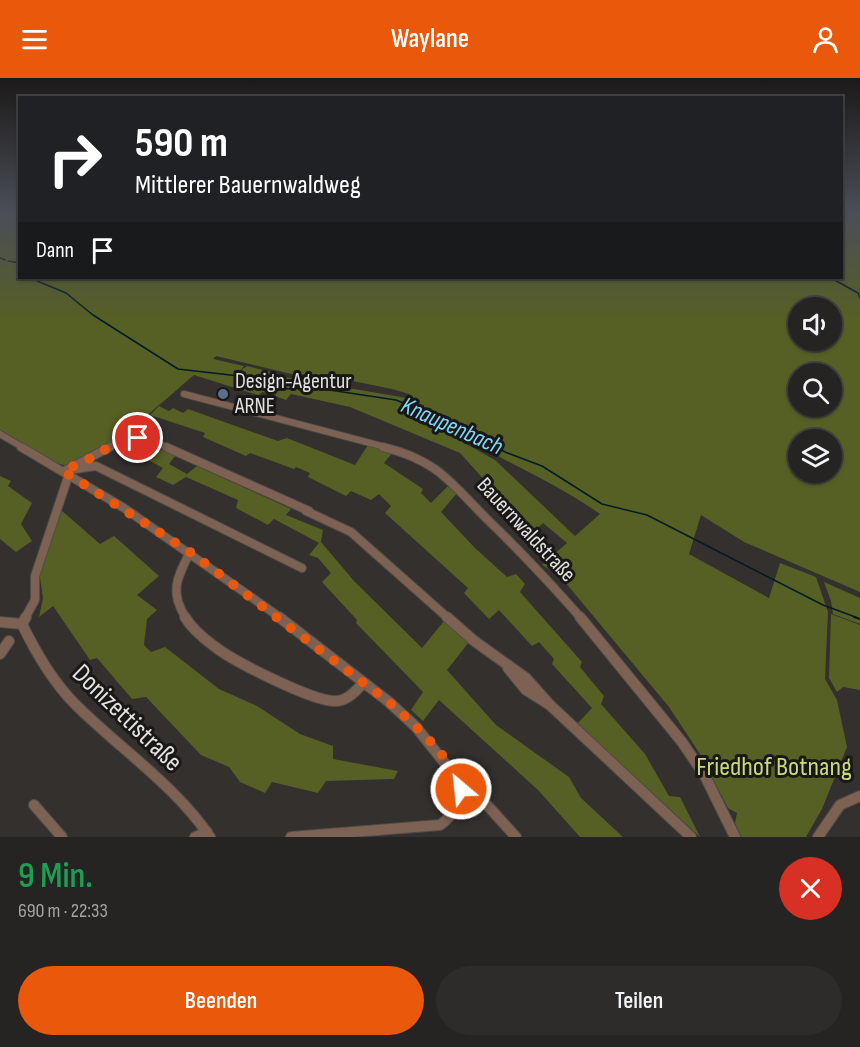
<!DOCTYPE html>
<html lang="de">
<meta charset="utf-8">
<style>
body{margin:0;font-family:"Sofia Sans Condensed",sans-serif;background:#2e2c2a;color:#f1f3f6;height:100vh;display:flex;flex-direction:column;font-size:22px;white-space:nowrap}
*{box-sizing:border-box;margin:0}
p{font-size:20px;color:#a4a4a5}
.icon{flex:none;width:33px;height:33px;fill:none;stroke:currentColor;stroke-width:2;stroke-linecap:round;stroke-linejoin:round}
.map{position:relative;height:759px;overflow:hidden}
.details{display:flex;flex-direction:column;background:#262422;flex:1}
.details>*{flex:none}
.guide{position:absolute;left:18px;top:18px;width:825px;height:183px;border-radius:0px;box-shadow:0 2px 4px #0004,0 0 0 2px #424140;background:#202124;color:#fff;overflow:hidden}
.controls{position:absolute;left:788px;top:219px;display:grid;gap:12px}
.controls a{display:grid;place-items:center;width:54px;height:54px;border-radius:50%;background:#262422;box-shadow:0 2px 4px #0004,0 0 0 2px #424140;font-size:30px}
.pin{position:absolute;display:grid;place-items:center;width:51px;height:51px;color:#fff;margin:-26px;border:3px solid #fff;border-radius:50%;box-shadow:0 2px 6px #0007}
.me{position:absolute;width:66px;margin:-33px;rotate:332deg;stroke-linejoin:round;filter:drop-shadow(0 0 4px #0008)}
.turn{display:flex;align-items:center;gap:21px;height:126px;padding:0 18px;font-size:27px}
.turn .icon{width:78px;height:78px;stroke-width:2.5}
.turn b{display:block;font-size:42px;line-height:51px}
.then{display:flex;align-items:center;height:57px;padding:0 18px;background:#0003;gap:12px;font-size:22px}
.round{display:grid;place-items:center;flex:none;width:63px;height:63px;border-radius:32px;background:#2e2c2a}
.summary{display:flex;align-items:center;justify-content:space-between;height:102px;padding:0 18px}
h1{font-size:36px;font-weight:600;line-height:45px;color:#1e9e55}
.action{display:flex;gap:12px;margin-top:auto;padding:12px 18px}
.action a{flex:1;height:69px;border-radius:36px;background:#ea580c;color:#fff;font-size:24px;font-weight:600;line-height:69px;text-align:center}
.action a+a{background:#2e2c2a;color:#f1f3f6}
header{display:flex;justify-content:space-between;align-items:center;height:78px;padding:0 18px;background:#ea580c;color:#fff;font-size:27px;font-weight:600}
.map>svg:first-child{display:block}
.green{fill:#565f24;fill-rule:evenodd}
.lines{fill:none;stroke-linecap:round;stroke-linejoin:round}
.stream-far1{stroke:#021d27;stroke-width:1.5}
.stream{stroke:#021d27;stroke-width:2}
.minor-far2-casing{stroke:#4f4c4a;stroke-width:8}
.minor-far1-casing{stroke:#4f4c4a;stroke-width:10}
.minor-casing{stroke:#4f4c4a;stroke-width:12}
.minor-far2{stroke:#7d6153;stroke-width:6}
.minor-far1{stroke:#7d6153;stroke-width:8}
.minor{stroke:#7d6153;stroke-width:10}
.route{stroke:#ea580c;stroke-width:10;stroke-dasharray:0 18}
.service-dot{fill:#5c6f8a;stroke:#191817;stroke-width:2}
.labels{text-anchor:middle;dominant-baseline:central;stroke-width:6;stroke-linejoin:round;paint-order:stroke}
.poi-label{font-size:22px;fill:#e4e2e0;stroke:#191817;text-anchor:start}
.street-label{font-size:22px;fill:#e4e2e0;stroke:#191817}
.water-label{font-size:24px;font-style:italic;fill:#7ed8fc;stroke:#191817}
.near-street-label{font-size:27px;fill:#e4e2e0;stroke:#191817}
.near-park-label{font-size:27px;fill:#c9da77;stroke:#191817}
</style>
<header><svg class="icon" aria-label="menu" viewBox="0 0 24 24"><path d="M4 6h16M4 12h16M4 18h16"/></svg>Waylane<svg class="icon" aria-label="person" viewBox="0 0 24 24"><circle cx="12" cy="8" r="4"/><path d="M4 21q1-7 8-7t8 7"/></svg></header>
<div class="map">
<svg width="860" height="759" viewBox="0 0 860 759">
<rect width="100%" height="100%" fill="#33302d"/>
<g class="green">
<path d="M0 135H19L20 200H842V135H860V514L744 464 701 437 689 476 769 520 780 485 816 499 828 534 825 601 837 622 847 669 822 731 806 759H741L735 745 737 735 728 730 700 676 669 629 560 498 542 487 567 465 543 445 532 455 460 375 350 329 291 316 286 322 263 314 258 317 194 297C170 317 93 389 65 387 48 386 15 362 0 352ZM798 230H831V262H798ZM216 278 291 296 323 297 392 311 409 316 412 321 285 299 270 312 268 310 282 297 247 288 240 293 244 288 213 281ZM798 296H831V328H798ZM413 323C441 352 458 358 494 376 528 394 569 414 600 436L575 458 495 382 414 337ZM798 362H831V394H798Z"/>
<polygon points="159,328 169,333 173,330 183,335 188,331 278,363 287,360 355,387 368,367 393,374 384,385 423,411 421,415 431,425 450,406 458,414 441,434 475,470 507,499 516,496 525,506 520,514 582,584 580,589 604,618 601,626 645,676 669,718 680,719 700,759 577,646 592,630 552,586 554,581 539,564 532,568 499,532 489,541 464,515 468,510 385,435 391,428 379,416 371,422 351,413 346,418 308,399 310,395 296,389 294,391 250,375 246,378 203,359 205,355 150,337"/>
<polygon points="125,363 146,364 175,378 169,386 187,396 197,388 291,431 286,437 323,452 321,464 354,503 422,570 444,543 469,564 447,592 496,647 569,699 581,720 623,759 580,759 538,712 439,622 423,643 411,632 423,614 356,545 357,542 322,504 331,495 318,480 309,477 319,465 274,441 268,447 236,430 238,422 186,399 173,407 156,399 163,390 120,367"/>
<polygon points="0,398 11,403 8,408 32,425 21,446 32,463 16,474 0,461"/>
<polygon points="61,432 100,466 114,458 159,498 137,517 157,532 147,541 144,567 151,574 165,569 219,611 257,628 300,656 333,668 333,681 398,693 394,701 326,703 318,715 272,704 265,715 240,704 229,689 201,677 146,619 132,621 97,580 90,582 53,528 39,539 43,520 39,493"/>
<polygon points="824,504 860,520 860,546 833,536 831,523"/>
<polygon points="831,536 860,547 860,612 843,609 837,614 829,600"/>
</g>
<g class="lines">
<g class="stream-far1">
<polyline points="0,180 5,182"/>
<polyline points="8,183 20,185"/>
<polyline points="36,200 37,203 66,215 93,237 178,291 239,298 270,310 293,311 303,308 396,322 452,344 505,374 542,388 602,426 647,437 823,527 858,540"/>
<polyline points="831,200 858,215 860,220"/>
</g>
<polyline class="stream" points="854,539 860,541"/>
<defs>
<g id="minor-far2">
<polyline points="184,316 389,370"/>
<polyline points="0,356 24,370"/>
<path d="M108 370C130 356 146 360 169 370"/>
</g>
<g id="minor-far1">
<polyline points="21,369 124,430 281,540"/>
<polyline points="166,369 309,433"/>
<path d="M383 369C440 383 451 406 490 444 522 475 552 507 581 540"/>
<polyline points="75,391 96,388 302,490"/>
<polyline points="64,393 110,369"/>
<polyline points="306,433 351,454 448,540"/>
<polyline points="25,540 35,522 35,498 69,396"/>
<path d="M186 540C169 514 177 500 190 474"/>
</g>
<g id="minor">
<path d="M185 539C192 551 203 560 214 568 233 583 315 625 337 623 348 622 356 613 363 605"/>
<path d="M279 539 389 624 416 649 459 703C462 722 455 736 440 747L291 759"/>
<polyline points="447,539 473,562 526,600 550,627 691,759"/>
<polyline points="580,539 682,664 705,698 735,759"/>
<polyline points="0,544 22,546"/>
<path d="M22 546C36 575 52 603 75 626 120 671 175 707 210 759"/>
<polyline points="22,546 26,539"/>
<polyline points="0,576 9,563"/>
<polyline points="508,590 526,612 550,627"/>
<polyline points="461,711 469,711 477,716 516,759"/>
<polyline points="34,727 62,759"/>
<polyline points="195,759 207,754"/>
<polyline points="818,759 840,727 860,718"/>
</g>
</defs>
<use href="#minor-far2" class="minor-far2-casing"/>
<use href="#minor-far1" class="minor-far1-casing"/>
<use href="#minor" class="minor-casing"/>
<use href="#minor-far2" class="minor-far2"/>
<use href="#minor-far1" class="minor-far1"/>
<use href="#minor" class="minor"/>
</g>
<linearGradient id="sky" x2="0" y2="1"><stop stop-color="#1c1a19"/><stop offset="0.56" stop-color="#4a4e57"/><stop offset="1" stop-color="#4a4e57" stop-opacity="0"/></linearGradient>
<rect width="860" height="241" fill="url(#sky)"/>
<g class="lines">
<path class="route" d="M138 360 120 362 95 378 63 393 190 474 389 624C412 645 454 681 461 711"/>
</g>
<circle class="service-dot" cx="223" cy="316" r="6"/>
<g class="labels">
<g class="poi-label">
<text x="235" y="303">Design-Agentur<tspan x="235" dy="25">ARNE</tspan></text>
</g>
<g class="street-label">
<text transform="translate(526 452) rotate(47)">Bauernwaldstraße</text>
</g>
<g class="water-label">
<text transform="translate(452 348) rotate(24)">Knaupenbach</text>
</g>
<g class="near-street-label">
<text transform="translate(127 640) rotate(44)">Donizettistraße</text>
</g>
<g class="near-park-label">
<text x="774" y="689">Friedhof Botnang</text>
</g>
</g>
</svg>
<div class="controls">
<a><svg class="icon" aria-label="sound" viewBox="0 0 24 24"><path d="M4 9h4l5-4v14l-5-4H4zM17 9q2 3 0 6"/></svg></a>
<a><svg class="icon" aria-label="search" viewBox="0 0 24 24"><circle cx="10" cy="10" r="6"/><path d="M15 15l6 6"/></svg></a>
<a><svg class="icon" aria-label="layers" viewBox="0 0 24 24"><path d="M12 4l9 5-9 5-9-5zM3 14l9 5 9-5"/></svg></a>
</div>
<div class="pin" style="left:138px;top:360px;background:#d93025"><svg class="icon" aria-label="arrive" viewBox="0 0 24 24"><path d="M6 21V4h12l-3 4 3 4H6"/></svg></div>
<svg class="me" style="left:461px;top:711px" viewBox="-20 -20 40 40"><circle r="17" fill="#ea580c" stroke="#fff" stroke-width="3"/><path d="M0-11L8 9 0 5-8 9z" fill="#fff"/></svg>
<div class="guide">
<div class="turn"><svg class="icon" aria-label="right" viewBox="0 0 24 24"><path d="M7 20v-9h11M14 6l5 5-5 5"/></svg><div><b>590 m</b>Mittlerer Bauernwaldweg</div></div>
<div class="then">Dann<svg class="icon" aria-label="arrive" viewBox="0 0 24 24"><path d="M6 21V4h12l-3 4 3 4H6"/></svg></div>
</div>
</div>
<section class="details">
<div class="summary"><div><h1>9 Min.</h1><p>690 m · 22:33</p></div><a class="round" style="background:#d93025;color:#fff"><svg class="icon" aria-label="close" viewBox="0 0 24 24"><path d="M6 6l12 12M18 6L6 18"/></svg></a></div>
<div class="action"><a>Beenden</a><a>Teilen</a></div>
</section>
